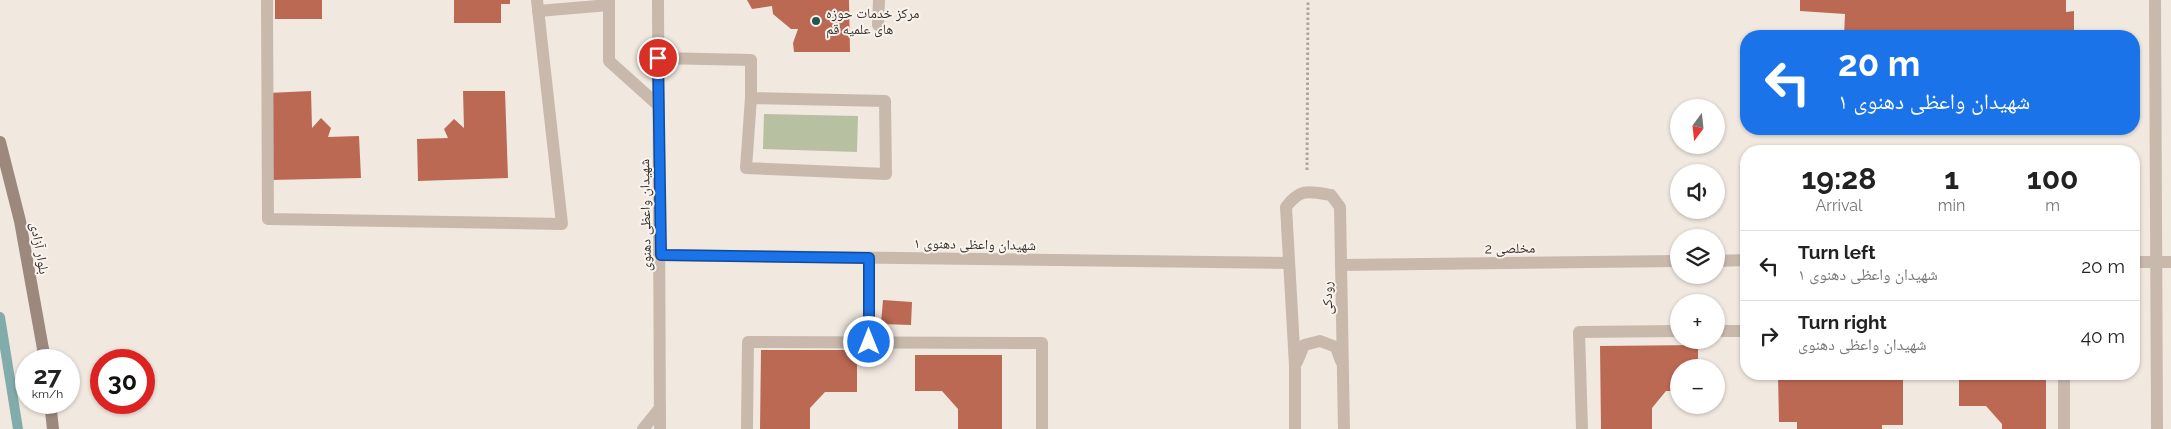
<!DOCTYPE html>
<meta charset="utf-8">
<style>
body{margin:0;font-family:Raleway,"Noto Naskh Arabic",sans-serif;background:#f2f2f2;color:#222;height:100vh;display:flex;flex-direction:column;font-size:19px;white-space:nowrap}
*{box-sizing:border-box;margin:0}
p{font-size:16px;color:#767676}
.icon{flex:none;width:28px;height:28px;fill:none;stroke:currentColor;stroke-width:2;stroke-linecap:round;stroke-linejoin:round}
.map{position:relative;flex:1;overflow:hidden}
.sheet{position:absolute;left:1740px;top:145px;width:400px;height:235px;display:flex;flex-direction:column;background:#fff;border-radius:20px;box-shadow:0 1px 4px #0004}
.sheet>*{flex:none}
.hud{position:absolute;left:1740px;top:30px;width:400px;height:105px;border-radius:20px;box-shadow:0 1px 4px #0004;background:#1a73e8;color:#fff;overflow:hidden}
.needle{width:32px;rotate:195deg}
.controls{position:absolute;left:1670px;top:99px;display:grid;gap:10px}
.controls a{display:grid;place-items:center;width:55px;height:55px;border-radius:50%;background:#fff;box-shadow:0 1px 4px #0004;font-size:25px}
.speed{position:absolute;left:15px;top:349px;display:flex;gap:10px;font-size:25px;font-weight:700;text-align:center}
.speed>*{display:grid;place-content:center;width:65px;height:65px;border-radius:50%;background:#fff;box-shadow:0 1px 4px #0004;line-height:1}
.speed small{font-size:12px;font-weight:400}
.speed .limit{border:8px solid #d22;background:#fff;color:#111}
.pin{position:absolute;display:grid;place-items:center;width:42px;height:42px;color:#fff;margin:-21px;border:2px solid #fff;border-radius:50%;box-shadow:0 1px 5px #0007}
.me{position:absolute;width:55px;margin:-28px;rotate:0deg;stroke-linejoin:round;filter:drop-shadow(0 0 4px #0008)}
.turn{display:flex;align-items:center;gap:18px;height:105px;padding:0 15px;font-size:22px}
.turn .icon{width:65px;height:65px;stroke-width:2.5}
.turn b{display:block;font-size:35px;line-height:42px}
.eta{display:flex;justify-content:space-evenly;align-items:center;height:85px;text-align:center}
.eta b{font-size:30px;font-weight:700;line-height:35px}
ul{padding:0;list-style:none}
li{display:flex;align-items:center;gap:15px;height:70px;padding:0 15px;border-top:1px solid #e0e0e0}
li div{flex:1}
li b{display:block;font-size:19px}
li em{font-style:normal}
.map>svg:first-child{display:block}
.green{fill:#b7c0a1}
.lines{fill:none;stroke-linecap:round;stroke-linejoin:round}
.stream{stroke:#82acac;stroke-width:10}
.building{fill:#bc6954}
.path{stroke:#b5a397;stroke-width:3;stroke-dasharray:2.5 2.5;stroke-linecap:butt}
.service{stroke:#c9b9ad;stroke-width:12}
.minor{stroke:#c9b9ad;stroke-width:12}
.tertiary{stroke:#c9b9ad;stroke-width:12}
.secondary{stroke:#9d887e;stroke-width:12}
.route-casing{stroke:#114b97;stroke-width:12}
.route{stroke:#1a73e8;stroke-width:9}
.poi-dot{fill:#245556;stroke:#f9f3ed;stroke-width:2}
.labels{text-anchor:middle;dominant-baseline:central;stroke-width:4;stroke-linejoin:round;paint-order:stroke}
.poi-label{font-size:14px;fill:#382f2b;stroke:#f9f3ed;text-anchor:start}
.street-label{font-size:14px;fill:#382f2b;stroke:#f9f3ed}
</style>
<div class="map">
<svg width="2171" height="429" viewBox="0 0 2171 429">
<rect width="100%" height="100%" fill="#f1e9e0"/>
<polygon class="green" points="764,114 858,116 857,152 763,149"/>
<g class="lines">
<polyline class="stream" points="0,317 18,429"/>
</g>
<g class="building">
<rect x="275" y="0" width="47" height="19"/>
<polygon points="454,0 510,0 510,4 501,4 501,23 454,23"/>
<polygon points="747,0 849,0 850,52 794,52 793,43 798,29 791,29 773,14 772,6 752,9"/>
<polygon points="1800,0 2066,0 2066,12 2074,11 2074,36 1844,36 1845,14 1800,11"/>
<polygon points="311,91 312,128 321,118 331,128 328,137 359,136 361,178 271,180 268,93"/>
<polygon points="463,91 505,91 508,178 418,181 417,139 448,138 444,129 454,119 464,128"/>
<polygon points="883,300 912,302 911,325 881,324"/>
<polygon points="1698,345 1698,368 1679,368 1679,391 1666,391 1652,408 1652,429 1601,429 1600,346"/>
<polygon points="761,350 857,350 857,392 825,392 810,408 810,429 760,429"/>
<polygon points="915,355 1002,355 1002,429 958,429 958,409 942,391 915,391"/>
<polygon points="1799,374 1903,374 1903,425 1882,425 1882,429 1797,429 1797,422 1779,422 1778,375"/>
<polygon points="1959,374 2046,374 2046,429 2002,429 2002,424 1986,406 1959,406"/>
</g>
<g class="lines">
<polyline class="path" points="1307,170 1308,0"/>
<polyline class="service" points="643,429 660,408"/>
<g class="minor">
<polyline points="267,0 268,219 562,224 537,0"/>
<polyline points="609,0 609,61 659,106"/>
<polyline points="538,11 609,5"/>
<polyline points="878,25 879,0"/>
<polyline points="658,58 751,60 751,98 885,101 886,174 746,168 751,98"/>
<polyline points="2156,262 2171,262"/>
<polyline points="1716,331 1746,331"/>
<polyline points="869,342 869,258"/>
<polyline points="747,429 748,342 1042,343 1042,429"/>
<polyline points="1582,429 1579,332 1679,331"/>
<polyline points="2064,429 2064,374"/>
</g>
<g class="tertiary">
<polyline points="658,0 660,429"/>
<polyline points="2155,0 2157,429"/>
<polyline points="661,255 1289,263"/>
<polyline points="1716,261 1746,260"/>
<polyline points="2134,262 2156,262"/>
<polyline points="1341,265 1679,261"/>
<polyline points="1297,362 1304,345 1320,341 1336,347 1341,361"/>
<path d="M1295 429V366L1286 207C1300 188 1309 191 1331 195L1340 207 1344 429"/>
</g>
<g class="secondary">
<polyline points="0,142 20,221 45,360"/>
<polyline points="50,402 53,429"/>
</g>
</g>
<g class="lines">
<defs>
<polyline id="route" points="658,58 661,255 869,258 869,342"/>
</defs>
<use href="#route" class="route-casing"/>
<use href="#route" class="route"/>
</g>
<circle class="poi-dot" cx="816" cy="21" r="5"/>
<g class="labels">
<g class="poi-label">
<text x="826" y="13">مرکز خدمات حوزه<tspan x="826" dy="16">های علمیه قم</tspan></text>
</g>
<g class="street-label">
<text transform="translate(645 215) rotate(-91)">شهیدان واعظی دهنوی</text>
<text transform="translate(975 244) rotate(1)">شهیدان واعظی دهنوی ۱</text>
<text transform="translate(40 248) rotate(80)">بلوار آزادی</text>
<text transform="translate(1510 248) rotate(-1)">مخلصی 2</text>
<text transform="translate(1327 298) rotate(-91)">رودکی</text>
</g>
</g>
</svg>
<div class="controls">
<a><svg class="needle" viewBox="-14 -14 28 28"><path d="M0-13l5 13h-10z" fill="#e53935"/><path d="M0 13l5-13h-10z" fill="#767676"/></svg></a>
<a><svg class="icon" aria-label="sound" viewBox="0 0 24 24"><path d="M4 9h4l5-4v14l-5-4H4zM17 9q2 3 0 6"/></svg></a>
<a><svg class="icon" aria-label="layers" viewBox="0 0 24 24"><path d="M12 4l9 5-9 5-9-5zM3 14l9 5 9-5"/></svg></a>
<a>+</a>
<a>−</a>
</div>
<div class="speed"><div>27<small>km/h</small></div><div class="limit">30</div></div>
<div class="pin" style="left:658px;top:58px;background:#d93025"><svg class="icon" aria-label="arrive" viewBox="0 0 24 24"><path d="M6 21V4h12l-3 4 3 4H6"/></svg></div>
<svg class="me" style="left:869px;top:342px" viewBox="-20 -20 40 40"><circle r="17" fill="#1a73e8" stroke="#fff" stroke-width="3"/><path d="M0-11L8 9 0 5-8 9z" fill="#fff"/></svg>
<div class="hud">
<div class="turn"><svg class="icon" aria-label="left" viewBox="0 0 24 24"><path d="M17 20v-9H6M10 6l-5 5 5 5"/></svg><div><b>20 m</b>شهیدان واعظی دهنوی ۱</div></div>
</div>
<section class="sheet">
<div class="eta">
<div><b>19:28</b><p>Arrival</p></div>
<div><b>1</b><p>min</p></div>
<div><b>100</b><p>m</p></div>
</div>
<ul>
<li><svg class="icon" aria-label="left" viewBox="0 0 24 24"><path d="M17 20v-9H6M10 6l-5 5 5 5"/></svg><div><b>Turn left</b><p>شهیدان واعظی دهنوی ۱</p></div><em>20 m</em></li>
<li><svg class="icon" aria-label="right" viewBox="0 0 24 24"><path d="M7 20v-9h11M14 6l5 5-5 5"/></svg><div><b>Turn right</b><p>شهیدان واعظی دهنوی</p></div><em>40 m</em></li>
</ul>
</section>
</div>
